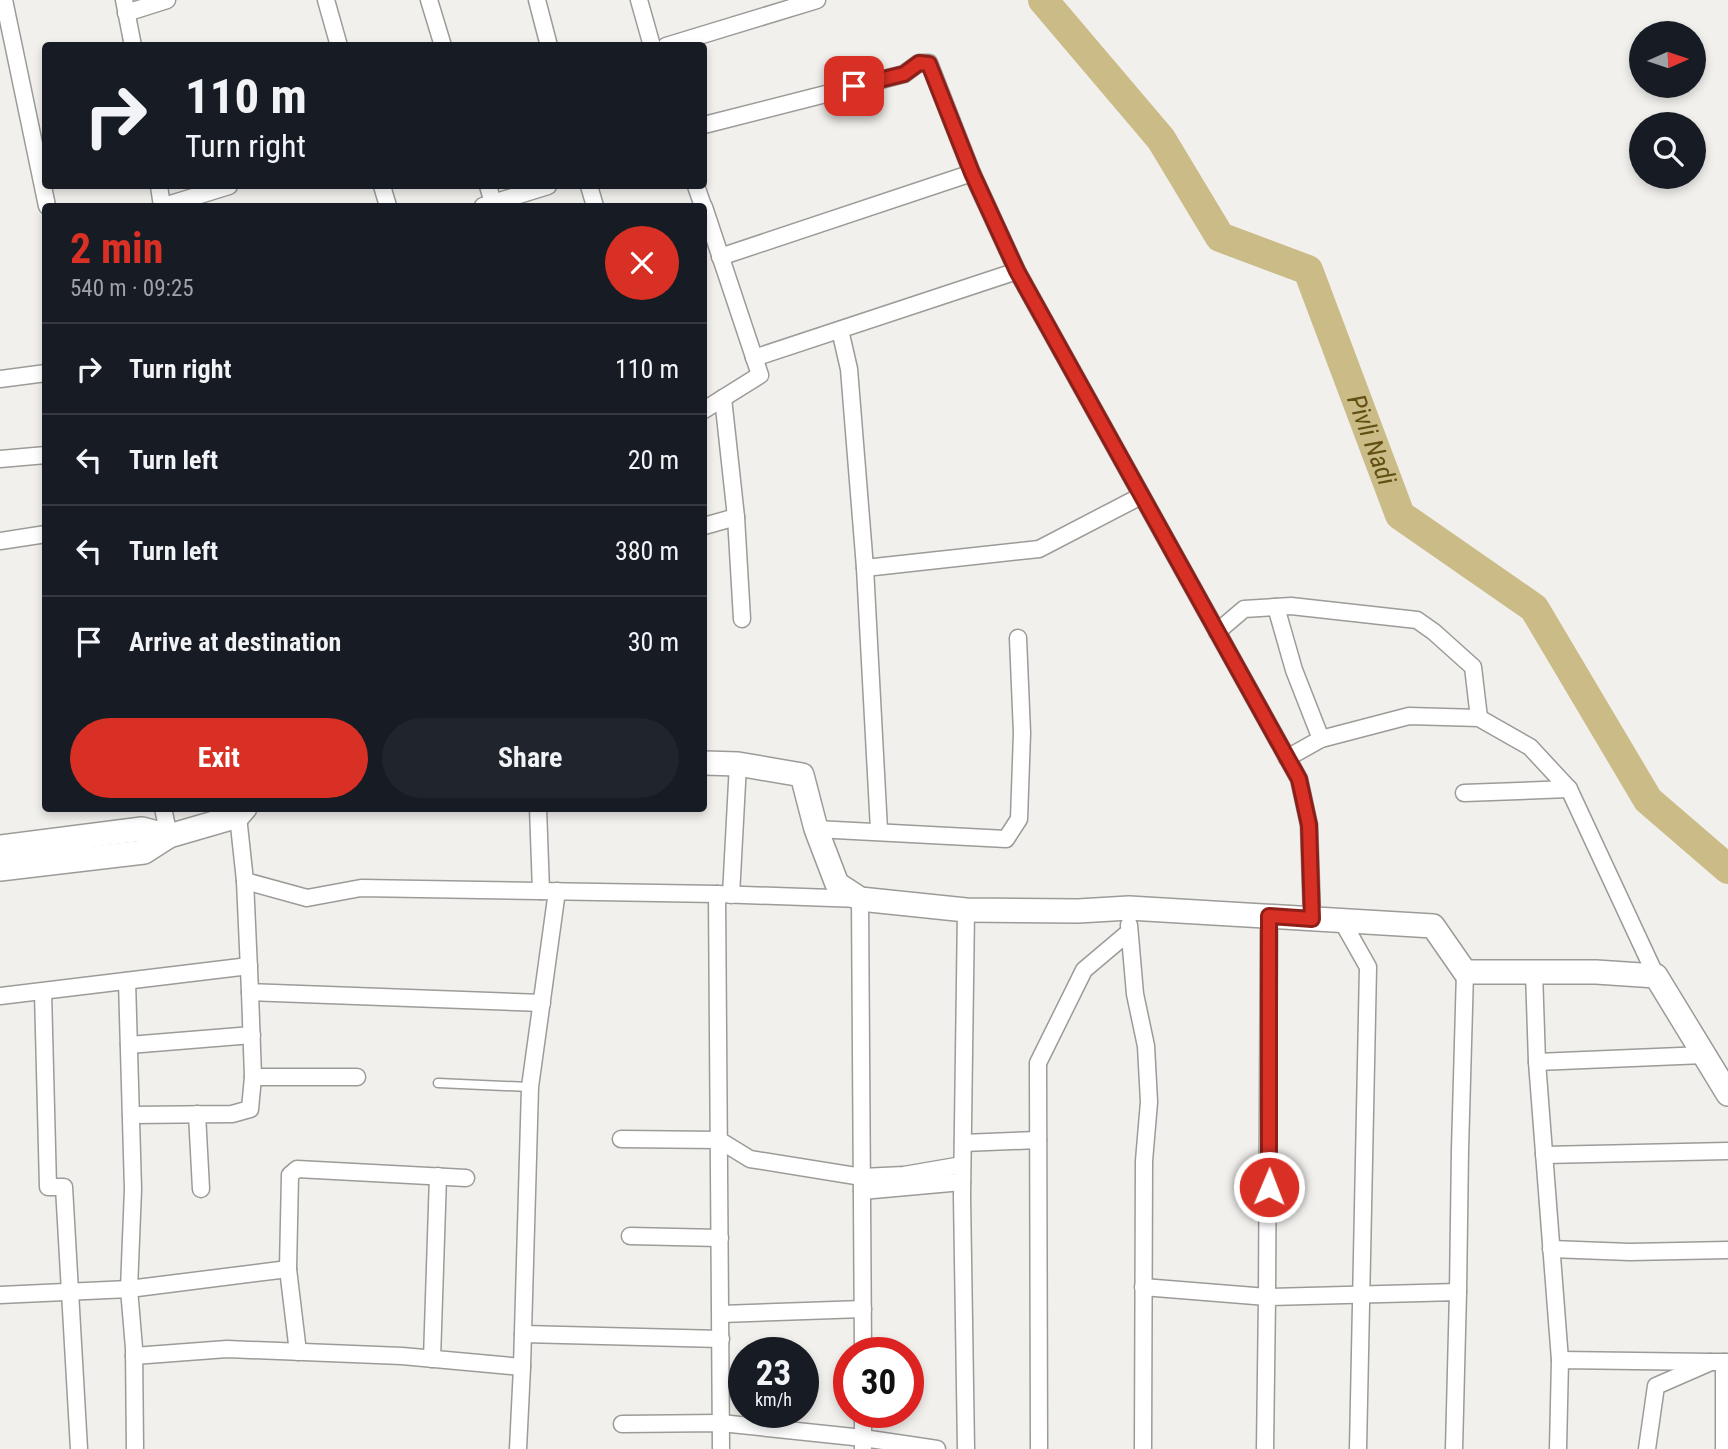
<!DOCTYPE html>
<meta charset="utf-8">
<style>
body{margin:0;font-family:"Roboto Condensed",sans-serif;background:#20242c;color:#f1f3f6;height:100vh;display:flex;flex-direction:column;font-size:26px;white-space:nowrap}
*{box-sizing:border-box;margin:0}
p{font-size:23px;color:#9ea1a6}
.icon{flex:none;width:38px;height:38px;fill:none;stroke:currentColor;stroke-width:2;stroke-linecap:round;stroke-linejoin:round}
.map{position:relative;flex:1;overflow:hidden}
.sheet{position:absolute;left:42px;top:203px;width:665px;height:609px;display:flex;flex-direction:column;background:#171b24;border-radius:7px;box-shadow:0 4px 10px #0003}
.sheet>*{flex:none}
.hud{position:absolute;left:42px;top:42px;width:665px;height:147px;border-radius:7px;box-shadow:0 4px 10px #0003;background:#171b24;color:#f1f3f6;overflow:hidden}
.needle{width:46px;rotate:87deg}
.fabs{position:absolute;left:1629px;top:21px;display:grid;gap:14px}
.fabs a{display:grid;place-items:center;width:77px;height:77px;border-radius:50%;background:#171b24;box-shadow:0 4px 10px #0003;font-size:35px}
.speed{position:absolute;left:728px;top:1337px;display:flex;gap:14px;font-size:35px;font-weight:700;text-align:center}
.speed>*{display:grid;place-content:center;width:91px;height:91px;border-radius:50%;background:#171b24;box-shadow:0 4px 10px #0003;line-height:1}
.speed small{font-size:18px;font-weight:400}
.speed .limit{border:10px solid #d22;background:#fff;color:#111}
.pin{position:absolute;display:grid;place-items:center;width:60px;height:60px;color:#fff;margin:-30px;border-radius:14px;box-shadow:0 4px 10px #0006}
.me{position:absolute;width:77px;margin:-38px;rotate:1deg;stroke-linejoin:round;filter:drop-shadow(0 0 5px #0008)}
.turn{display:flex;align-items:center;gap:24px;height:147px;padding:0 28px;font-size:32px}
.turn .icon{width:91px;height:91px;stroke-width:2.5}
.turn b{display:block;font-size:49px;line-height:60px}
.round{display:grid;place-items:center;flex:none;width:74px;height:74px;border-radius:37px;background:#20242c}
.overview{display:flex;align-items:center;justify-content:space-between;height:119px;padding:0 28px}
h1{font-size:42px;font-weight:700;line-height:52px;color:#d93025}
.cta{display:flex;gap:14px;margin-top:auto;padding:14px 28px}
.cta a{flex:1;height:80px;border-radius:42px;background:#d93025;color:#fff;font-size:28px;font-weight:700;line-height:80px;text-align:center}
.cta a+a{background:#20242c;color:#f1f3f6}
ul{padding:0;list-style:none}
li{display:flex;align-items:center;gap:21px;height:91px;padding:0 28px;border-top:2px solid #363941}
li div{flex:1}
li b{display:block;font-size:26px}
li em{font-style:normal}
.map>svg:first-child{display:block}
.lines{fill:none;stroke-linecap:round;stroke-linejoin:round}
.river{stroke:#cbbb87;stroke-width:30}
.lane-casing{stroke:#9c9b98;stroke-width:11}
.street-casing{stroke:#9c9b98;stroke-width:19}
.secondary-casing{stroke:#9c9b98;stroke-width:26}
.lane{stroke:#fff;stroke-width:8}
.street{stroke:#fff;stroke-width:16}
.secondary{stroke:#fff;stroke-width:23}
.route-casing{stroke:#8d1f18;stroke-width:18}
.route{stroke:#d93025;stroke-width:12}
.labels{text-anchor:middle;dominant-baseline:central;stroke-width:6;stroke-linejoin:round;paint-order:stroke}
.water-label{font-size:26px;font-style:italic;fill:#615012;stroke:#fff}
</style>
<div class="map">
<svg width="1728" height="1449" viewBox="0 0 1728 1449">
<rect width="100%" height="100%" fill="#f1f0ed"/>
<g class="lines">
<path class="river" id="s1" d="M1043 0 1161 139 1220 237 1308 270 1400 515 1534 608 1648 800 1728 869"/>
<defs>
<polyline id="lane" points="438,1083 530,1087"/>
<g id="street">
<polyline points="4,0 47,206"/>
<polyline points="124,0 133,46"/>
<polyline points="326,0 339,46"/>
<polyline points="429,0 443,46"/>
<polyline points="537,0 549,46"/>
<polyline points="639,0 652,46"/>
<polyline points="126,13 167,0"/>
<polyline points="666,46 817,0"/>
<polyline points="704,125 904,74 919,63 929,63 972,173 1017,271 1299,779 1309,825 1312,919"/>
<polyline points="159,186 162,206"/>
<polyline points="382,186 388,206"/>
<polyline points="488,186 494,206"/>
<polyline points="589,186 595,206"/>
<polyline points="696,186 703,206"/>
<polyline points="164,206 229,186"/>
<polyline points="483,206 548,186"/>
<polyline points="704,207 760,375 704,410"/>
<polyline points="720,257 972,173"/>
<polyline points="840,330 849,369 865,568 879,830"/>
<polyline points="754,358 1017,271"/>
<polyline points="0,379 46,373"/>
<polyline points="723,398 736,517 742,619"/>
<polyline points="0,459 46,455"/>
<polyline points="704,526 736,517"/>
<polyline points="0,541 46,534"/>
<polyline points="865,568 1039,549 1141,496"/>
<polyline points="1276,607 1294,670 1321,739"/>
<polyline points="1217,632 1244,609 1291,606 1417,620 1434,632 1473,667 1479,718"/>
<polyline points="1287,758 1321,739 1409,716 1479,718 1530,747 1569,789"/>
<polyline points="1464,793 1569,789 1656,976"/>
<polyline points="163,808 169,836"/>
<polyline points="538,808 541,891"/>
<polyline points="238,816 245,881 307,898 361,888 717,894 860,899 863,1353"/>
<polyline points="816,829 1006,839 1019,819 1022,733 1018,638"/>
<polyline points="245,881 250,992 542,1003"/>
<polyline points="717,894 721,1449"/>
<polyline points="731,895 738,764"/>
<polyline points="1342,921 1368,967 1358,1449"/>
<polyline points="1129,925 1135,994 1146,1046 1149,1102 1144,1161 1143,1449"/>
<polyline points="1534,972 1537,1062 1560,1360"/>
<polyline points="127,981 133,1189 129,1289 288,1269 298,1352"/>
<polyline points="43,992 48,1187 64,1187 79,1449"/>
<polyline points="250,992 253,1077 357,1077"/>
<polyline points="0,996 249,966"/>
<polyline points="129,1045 252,1035"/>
<polyline points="1537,1062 1704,1055"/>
<polyline points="197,1114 201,1189"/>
<polyline points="131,1115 232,1114 250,1109 253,1077"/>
<polyline points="621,1139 719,1140 750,1159 862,1177 904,1175 962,1165"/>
<polyline points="963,1143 1038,1140"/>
<polyline points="1544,1155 1728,1151"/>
<polyline points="862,1191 962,1182"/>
<polyline points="630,1236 720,1238"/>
<polyline points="1551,1249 1630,1252 1728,1250"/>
<polyline points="288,1269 290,1175 297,1169 466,1178"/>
<polyline points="1143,1287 1267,1297 1269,917"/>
<polyline points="1458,1292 1460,1150 1465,972"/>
<polyline points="0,1295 129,1289 134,1348 135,1449"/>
<polyline points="721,1314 863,1309"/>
<polyline points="523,1334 721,1339"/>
<polyline points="134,1356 227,1349 402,1356 522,1367"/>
<polyline points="432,1359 438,1176"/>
<polyline points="1724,1362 1724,1449"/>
<polyline points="863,1412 863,1449"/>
<polyline points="622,1424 721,1423 863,1438 937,1449"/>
<polyline points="518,1449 522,1367 530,1087 557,891"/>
<polyline points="966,1449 962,1196 966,910"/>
<polyline points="1039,1449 1038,1063 1084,970 1129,932"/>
<polyline points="1265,1449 1267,1297 1458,1292 1454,1449"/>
<polyline points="1558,1449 1560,1360 1711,1362"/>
<polyline points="1647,1449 1656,1386 1711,1362 1728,1362"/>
</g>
<g id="secondary">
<polyline points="704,763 738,764 802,775 816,829 837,884 860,899 966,910 1078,911 1129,908 1433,926 1465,972 1596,972 1656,976 1728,1094"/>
<polyline points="0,847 142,829 169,836"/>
<polyline points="0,869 144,852 169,836 238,816 245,808"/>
</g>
</defs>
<use href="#lane" class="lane-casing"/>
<use href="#street" class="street-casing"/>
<use href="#secondary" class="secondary-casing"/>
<use href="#lane" class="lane"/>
<use href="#street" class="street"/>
<use href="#secondary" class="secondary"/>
</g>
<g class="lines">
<defs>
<polyline id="route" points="854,86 904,74 919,63 929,64 972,173 1017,271 1299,779 1309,825 1312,919 1269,916 1269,1187"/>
</defs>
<use href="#route" class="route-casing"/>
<use href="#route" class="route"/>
</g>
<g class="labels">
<g class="water-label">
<text stroke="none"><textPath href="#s1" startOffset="572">Pivli Nadi</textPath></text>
</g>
</g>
</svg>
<div class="fabs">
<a><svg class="needle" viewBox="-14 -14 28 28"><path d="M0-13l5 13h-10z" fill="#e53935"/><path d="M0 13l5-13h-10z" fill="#9ea1a6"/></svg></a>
<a><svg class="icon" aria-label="search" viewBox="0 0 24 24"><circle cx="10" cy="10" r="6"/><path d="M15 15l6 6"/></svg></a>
</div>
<div class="speed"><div>23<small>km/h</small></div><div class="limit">30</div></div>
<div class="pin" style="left:854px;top:86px;background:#d93025"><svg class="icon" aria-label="arrive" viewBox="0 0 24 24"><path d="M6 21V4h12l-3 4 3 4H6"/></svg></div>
<svg class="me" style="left:1269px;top:1187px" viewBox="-20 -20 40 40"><circle r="17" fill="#d93025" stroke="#fff" stroke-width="3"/><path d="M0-11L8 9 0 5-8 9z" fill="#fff"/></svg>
<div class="hud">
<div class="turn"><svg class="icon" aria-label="right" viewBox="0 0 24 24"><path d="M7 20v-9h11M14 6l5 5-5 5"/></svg><div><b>110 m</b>Turn right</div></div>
</div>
<section class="sheet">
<div class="overview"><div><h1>2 min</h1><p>540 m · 09:25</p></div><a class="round" style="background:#d93025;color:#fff"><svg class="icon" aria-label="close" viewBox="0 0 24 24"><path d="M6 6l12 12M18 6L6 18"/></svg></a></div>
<ul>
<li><svg class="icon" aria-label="right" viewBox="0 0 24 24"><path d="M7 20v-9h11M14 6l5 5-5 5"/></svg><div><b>Turn right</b></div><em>110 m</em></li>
<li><svg class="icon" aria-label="left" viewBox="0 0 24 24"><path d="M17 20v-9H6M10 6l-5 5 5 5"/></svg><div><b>Turn left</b></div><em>20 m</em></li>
<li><svg class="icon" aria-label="left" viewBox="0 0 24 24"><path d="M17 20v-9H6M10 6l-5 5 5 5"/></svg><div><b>Turn left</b></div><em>380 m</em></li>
<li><svg class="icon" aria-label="arrive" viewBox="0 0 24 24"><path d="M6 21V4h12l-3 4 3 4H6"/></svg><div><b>Arrive at destination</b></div><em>30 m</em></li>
</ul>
<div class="cta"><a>Exit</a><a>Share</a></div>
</section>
</div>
